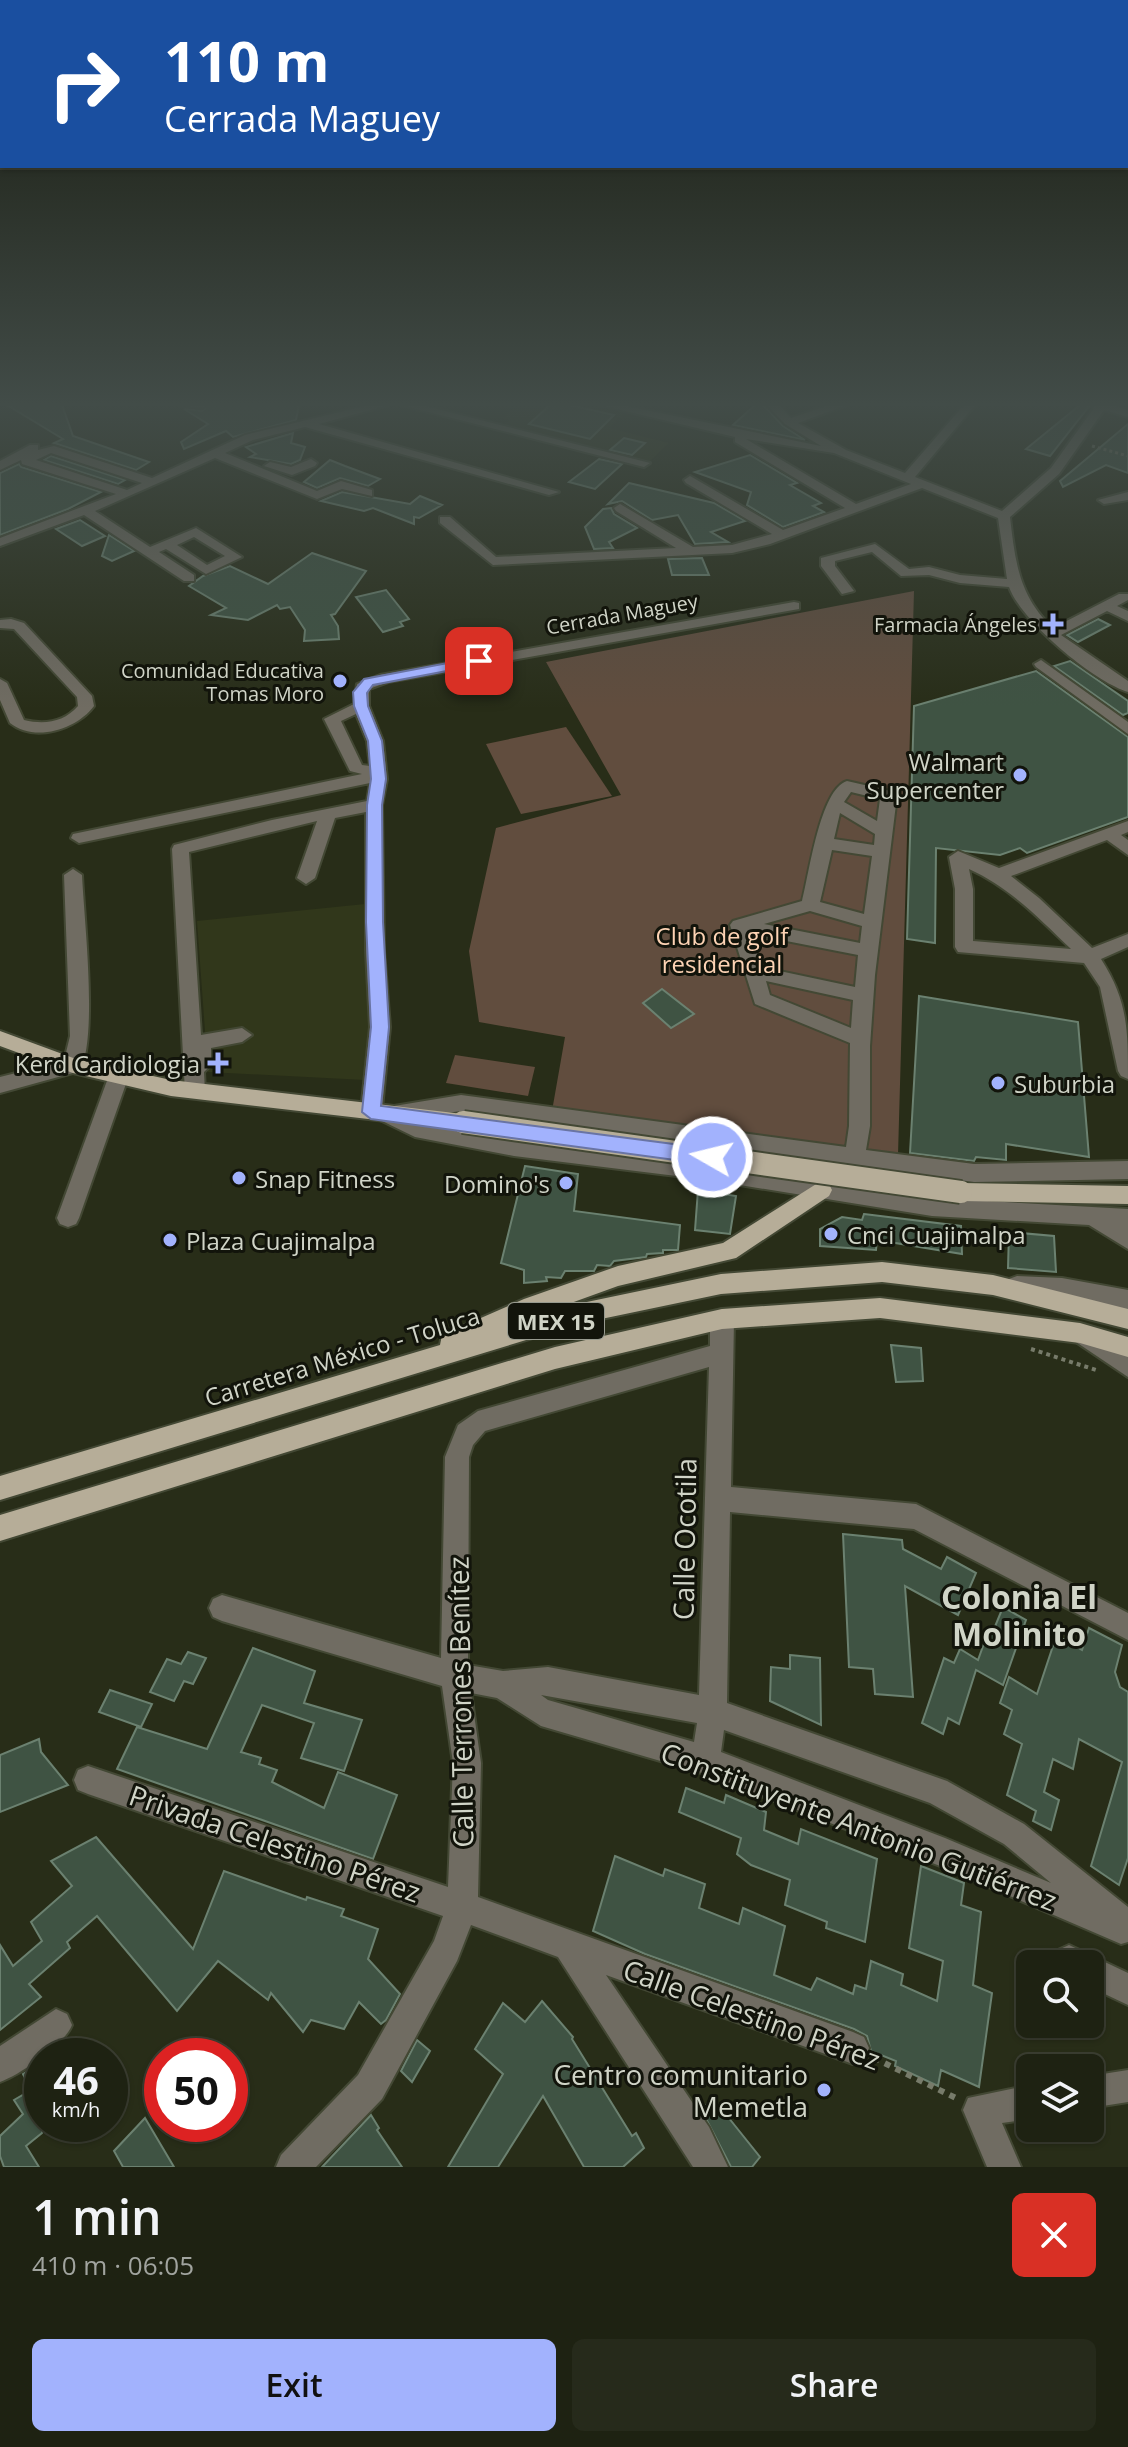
<!DOCTYPE html>
<meta charset="utf-8">
<style>
body{margin:0;font-family:"Open Sans",sans-serif;background:#262a1b;color:#f1f3f6;height:100vh;display:flex;flex-direction:column;font-size:30px;white-space:nowrap}
*{box-sizing:border-box;margin:0}
p{font-size:26px;color:#a1a49f}
.icon{flex:none;width:44px;height:44px;fill:none;stroke:currentColor;stroke-width:2;stroke-linecap:round;stroke-linejoin:round}
.map{position:relative;height:2167px;overflow:hidden}
.sheet{display:flex;flex-direction:column;background:#1e2212;flex:1}
.sheet>*{flex:none}
.banner{position:absolute;left:0px;top:0px;width:1128px;height:168px;box-shadow:0 2px 6px #0004,0 0 0 2px #3c3f32;background:#1a4fa0;color:#fff;overflow:hidden}
.fabs{position:absolute;left:1016px;top:1950px;display:grid;gap:16px}
.fabs a{display:grid;place-items:center;width:88px;height:88px;border-radius:12px;background:#1e2212;box-shadow:0 2px 6px #0004,0 0 0 2px #3c3f32;font-size:40px}
.speed{position:absolute;left:24px;top:2038px;display:flex;gap:16px;font-size:40px;font-weight:700;text-align:center}
.speed>*{display:grid;place-content:center;width:104px;height:104px;border-radius:50%;background:#1e2212;box-shadow:0 2px 6px #0004,0 0 0 2px #3c3f32;line-height:1}
.speed small{font-size:20px;font-weight:400}
.speed .limit{border:12px solid #d22;background:#fff;color:#111}
.pin{position:absolute;display:grid;place-items:center;width:68px;height:68px;color:#fff;margin:-34px;border-radius:16px;box-shadow:0 4px 12px #0006}
.me{position:absolute;width:88px;margin:-44px;rotate:278deg;stroke-linejoin:round;filter:drop-shadow(0 0 6px #0008)}
.turn{display:flex;align-items:center;gap:28px;height:168px;padding:0 32px;font-size:36px}
.turn .icon{width:104px;height:104px;stroke-width:2.5}
.turn b{display:block;font-size:56px;line-height:68px}
.round{display:grid;place-items:center;flex:none;width:84px;height:84px;border-radius:12px;background:#262a1b}
.summary{display:flex;align-items:center;justify-content:space-between;height:136px;padding:0 32px}
h1{font-size:48px;font-weight:600;line-height:60px}
.cta{display:flex;gap:16px;margin-top:auto;padding:16px 32px}
.cta a{flex:1;height:92px;border-radius:12px;background:#a2b2fd;color:#111;font-size:32px;font-weight:600;line-height:92px;text-align:center}
.cta a+a{background:#262a1b;color:#f1f3f6}
.map>svg:first-child{display:block}
.built{fill:#31371b}
.green{fill:#614d3e}
.building{fill:#3f5343;stroke:#6b8170;stroke-width:2}
.lines{fill:none;stroke-linecap:round;stroke-linejoin:round}
.minor-casing{stroke:#434834;stroke-width:4}
.major-casing{stroke:#434834;stroke-width:4}
.path-far2{stroke:#777b6a;stroke-width:3;stroke-dasharray:3 3;stroke-linecap:butt}
.path-far1{stroke:#777b6a;stroke-width:4;stroke-dasharray:4 4;stroke-linecap:butt}
.path{stroke:#777b6a;stroke-width:6;stroke-dasharray:6 6;stroke-linecap:butt}
.minor{fill:#706c62;fill-rule:evenodd}
.major{fill:#b6ad98;fill-rule:evenodd}
.major-bridge-casing{stroke:#434834;stroke-width:26;stroke-linecap:butt}
.major-bridge{stroke:#b6ad98;stroke-width:22}
.route{fill:#a2b2fd;stroke:#6974a4;stroke-width:2}
.poi-dot{fill:#a2b2fd;stroke:#12140b;stroke-width:3}
.labels{text-anchor:middle;dominant-baseline:central;stroke-width:6;stroke-linejoin:round;paint-order:stroke}
.far-street-label{font-size:20px;fill:#d0d4c7;stroke:#12140b}
.far-poi-label{font-size:20px;fill:#d0d4c7;stroke:#12140b;text-anchor:end}
.shield{fill:#12140b;stroke:#979a8f;stroke-width:2}
.shield-label{font-size:22px;font-weight:bold;fill:#d0d4c7}
.poi-label{font-size:24px;fill:#d0d4c7;stroke:#12140b;text-anchor:start}
.park-label{font-size:24px;fill:#fdd3b4;stroke:#12140b}
.street-label{font-size:24px;fill:#d0d4c7;stroke:#12140b}
.near-street-label{font-size:28px;fill:#d0d4c7;stroke:#12140b}
.near-poi-label{font-size:28px;fill:#d0d4c7;stroke:#12140b;text-anchor:end}
.near-neighbourhood-label{font-size:32px;font-weight:bold;fill:#d0d4c7;stroke:#12140b}
</style>
<div class="map">
<svg width="1128" height="2167" viewBox="0 0 1128 2167">
<rect width="100%" height="100%" fill="#282d18"/>
<g class="built">
<polygon points="496,405 588,405 624,413 609,428 669,443 650,461 505,425 509,420 503,418 512,410"/>
<polygon points="365,904 375,1011 365,1080 208,1072 197,921"/>
</g>
<g class="green">
<polygon points="914,591 898,1155 552,1111 565,1037 479,1022 469,951 496,828 621,795 546,662"/>
<polygon points="566,727 612,796 521,814 486,744"/>
<polygon points="455,1055 535,1067 528,1096 446,1083"/>
</g>
<g class="building">
<polygon points="7,405 62,405 73,436 149,462 136,470 54,443 63,439"/>
<polygon points="210,405 299,405 296,420 233,437 226,431 184,449 181,442 208,424 184,409 202,411"/>
<polygon points="550,405 570,405 614,415 590,439 529,424"/>
<polygon points="755,405 763,405 783,426 805,440 733,425"/>
<polygon points="1080,405 1090,405 1050,456 1026,449"/>
<polygon points="1128,424 1128,473 1106,465 1063,487 1060,481"/>
<polygon points="293,433 291,443 305,447 300,460 291,464 250,457 256,454 246,447"/>
<polygon points="624,438 645,443 632,455 610,450"/>
<polygon points="750,455 797,483 790,485 821,503 813,506 824,512 783,527 747,505 751,492 695,472"/>
<polygon points="51,456 125,480 118,484 44,460"/>
<polygon points="599,459 622,464 595,489 569,482"/>
<polygon points="330,460 345,466 380,479 368,486 340,478 317,488 304,482"/>
<polygon points="19,464 21,467 101,492 68,509 0,535 0,473"/>
<polygon points="629,483 714,503 745,521 711,532 728,542 695,544 678,515 652,520 622,501 608,504"/>
<polygon points="342,492 410,504 420,496 442,505 419,518 414,517 414,524 373,508 364,511 321,501"/>
<polygon points="611,508 614,514 637,528 609,542 613,548 594,549 585,527 603,509"/>
<polygon points="80,520 105,536 82,546 56,529"/>
<polygon points="109,535 134,551 112,561 102,556"/>
<polygon points="312,553 366,571 335,614 331,615 338,626 339,639 304,641 305,630 290,607 280,609 277,605 248,620 211,615 226,608 189,586 203,576 230,566 268,584"/>
<polygon points="702,558 709,575 672,575 668,559"/>
<polygon points="386,590 409,619 400,622 403,626 383,632 356,597"/>
<polygon points="1098,619 1110,625 1078,642 1067,635"/>
<polygon points="1070,661 1128,701 1128,713 1123,715 1054,666"/>
<polygon points="1036,671 1128,737 1128,817 1027,853 1020,848 1000,855 936,848 935,943 907,939 914,706"/>
<polygon points="662,989 694,1014 671,1028 643,1003"/>
<polygon points="919,996 1078,1022 1089,1157 1006,1144 1006,1160 976,1157 974,1161 910,1153"/>
<polygon points="525,1166 578,1174 574,1211 680,1225 678,1250 663,1250 663,1253 647,1254 646,1257 614,1261 610,1266 597,1265 594,1271 565,1271 561,1278 546,1277 547,1281 524,1283 524,1270 501,1263"/>
<polygon points="698,1190 736,1196 730,1234 695,1230"/>
<polygon points="864,1214 961,1226 962,1254 877,1240 876,1250 820,1246 820,1229 842,1217 862,1220"/>
<polygon points="1009,1232 1054,1236 1056,1272 1008,1268"/>
<polygon points="891,1345 921,1348 923,1381 896,1382"/>
<polygon points="843,1534 902,1540 903,1549 941,1569 947,1557 976,1573 958,1615 905,1586 913,1697 875,1694 873,1669 849,1667"/>
<polygon points="1003,1607 1026,1620 1003,1685 976,1670 959,1724 948,1718 943,1734 922,1723 944,1658 954,1663 960,1649 978,1660 990,1627 994,1629"/>
<polygon points="1089,1628 1122,1645 1115,1672 1120,1687 1128,1692 1128,1858 1119,1885 1091,1866 1122,1762 1079,1739 1073,1769 1053,1759 1044,1792 1059,1800 1051,1830 1033,1821 1036,1811 1007,1795 1022,1744 1004,1734 1012,1710 1000,1703 1009,1677 1037,1694 1055,1640 1059,1643 1060,1637 1082,1650"/>
<polygon points="253,1648 315,1671 304,1703 362,1720 344,1771 301,1758 314,1723 262,1705 241,1752 261,1758 259,1764 277,1770 272,1782 324,1808 338,1772 397,1795 373,1859 117,1769 137,1727 207,1749"/>
<polygon points="188,1652 206,1658 193,1684 184,1681 174,1701 150,1692 167,1659 181,1664"/>
<polygon points="790,1655 820,1658 821,1725 770,1701 771,1667 790,1669"/>
<polygon points="110,1690 152,1704 141,1727 99,1712"/>
<polygon points="39,1739 41,1752 68,1785 0,1812 0,1755"/>
<polygon points="686,1788 724,1803 726,1795 766,1812 764,1830 798,1844 801,1829 877,1859 865,1942 826,1928 827,1922 785,1905 790,1880 751,1865 737,1854 741,1838 679,1812"/>
<polygon points="96,1837 193,1949 224,1871 306,1900 307,1897 344,1909 341,1916 378,1929 368,1959 400,1994 386,2020 381,2024 359,2002 344,2029 311,2020 303,2032 271,1993 268,2000 218,1961 177,2011 97,1916 67,1942 70,1948 29,1984 41,1997 0,2030 0,1945 13,1966 42,1941 31,1922 72,1886 51,1861"/>
<polygon points="615,1856 663,1876 665,1869 705,1884 699,1908 739,1924 743,1908 785,1926 774,1975 811,1990 817,1978 853,1994 855,1985 866,1989 871,1961 903,1974 901,1985 937,2001 943,1961 909,1948 921,1866 964,1883 961,1905 981,1912 973,1985 992,1993 979,2087 941,2070 938,2086 895,2066 896,2061 871,2051 867,2036 854,2029 645,1954 593,1931"/>
<polygon points="542,2001 573,2037 572,2039 632,2136 636,2133 644,2148 623,2167 584,2167 543,2096 498,2167 448,2167 503,2074 475,2049 503,2003 525,2022"/>
<polygon points="417,2040 430,2051 412,2082 401,2071"/>
<polygon points="42,2062 42,2133 26,2146 39,2167 4,2167 0,2156 0,2136 23,2114 14,2100 31,2090 23,2074"/>
<polygon points="712,2097 760,2157 752,2167 731,2167 702,2111"/>
<polygon points="371,2115 379,2128 377,2130 402,2167 322,2167"/>
<polygon points="145,2118 174,2167 123,2167 114,2151"/>
</g>
<g class="lines">
<defs>
<g id="minor">
<polygon points="180,405 207,405 202,408"/>
<path d="M369 405H389L319 424 559 492 549 495 305 427 253 440 225 453 317 491 341 481 372 490V496L342 489 317 499 215 458 95 511 150 547 196 528 242 557 206 574 166 549 159 552 194 575V581H184L84 515 0 546V538L116 494 22 464 21 460 0 470V461L30 445H38V450L54 446 152 478 245 435ZM51 453 142 483 127 490 36 460ZM194 537 225 556 207 565 177 545Z"/>
<polygon points="401,405 421,405 650,463 644,467"/>
<path d="M600 405H621L821 446 785 424 767 405H779L791 418 830 405H847L798 423 846 450 905 473 964 405H975L915 477 1002 511 1051 468 1094 408 1093 405H1111L1128 410V417L1104 410 1059 474 1010 517C1015 561 1019 597 1053 628L1119 594H1128V600L1117 606 1128 611V621L1107 611 1061 635 1128 681V692C1094 682 1021 621 1009 587L960 583 929 575 901 576 872 552 835 561V566L854 591 842 594 821 566V558L875 544 909 569 929 567 960 575 1007 579 998 518 922 488 770 544 732 553 493 565 440 523V517H450L496 557 676 548 616 511 614 508 620 504 693 547 732 545 772 534 686 483 684 480 690 476 783 530 845 508 735 442V437ZM746 439 834 453 911 484 856 504Z"/>
<polygon points="311,459 317,463 315,466 292,475 264,466 270,462 291,467"/>
<polygon points="1128,492 1128,500 1104,504 1098,500"/>
<path d="M794 602 799 603V609L388 682 369 689V706L383 741 387 779 382 805 384 951 390 1027 382 1108 461 1095 846 1147 849 1126 850 1043 755 1004 730 925 733 921 802 901C809 875 820 789 847 781L895 792 897 796 875 975 870 1046V1126L866 1150 974 1164 1128 1161V1179L974 1182 858 1166 846 1173 839 1171 837 1163 461 1111 411 1118 514 1140 709 1162 932 1198 1128 1209V1249L1089 1225 932 1216 709 1180 514 1156 415 1137 376 1118H364L361 1112 370 1027 366 951V812L335 818 315 878 306 884 297 878 317 821 189 852 201 1035 242 1028 252 1035 242 1042 211 1048V1065L204 1072 205 1092 202 1097H188L185 1092 172 849 174 845 272 820 367 801 370 783 79 843 71 838 73 834 362 774 350 771 324 719 354 704 357 684 380 675ZM356 714 367 741 370 766 362 765 341 721ZM851 792 880 799 877 821 844 802ZM840 813 875 834 874 845 834 839ZM832 850 872 856 864 914 820 902ZM810 911 862 926 860 943 764 924ZM751 934 858 955 855 987 761 967ZM766 981 853 1000 851 1028 770 995Z"/>
<path d="M11 619 24 623 92 696 94 706C77 729 35 743 10 723L0 700V679L7 683 24 720C45 725 64 722 78 706L77 697 14 629 0 628V620Z"/>
<polygon points="1041,660 1128,722 1128,734 1036,667 1034,664"/>
<path d="M1128 821V832L1121 835 1128 840V855L1107 840 1011 876 1039 898 1092 948 1128 934V947L1101 959C1128 1001 1128 1030 1128 1079L1121 1076 1118 1071 1100 987 1084 963 958 952 955 947V889L949 857 958 851 999 868ZM969 869C1009 887 1039 918 1071 949L973 941V889Z"/>
<path d="M73 869 82 875C84 919 98 1036 80 1071L0 1093V1077L64 1061 70 1036 64 875Z"/>
<polygon points="118,1070 125,1073 128,1078 79,1218 76,1224 68,1227 60,1224 57,1218 108,1078 111,1073"/>
<polygon points="1017,1276 1062,1278 1128,1290 1128,1310 1062,1298 1009,1293 1006,1286 1009,1279"/>
<path d="M722 1309 730 1312 734 1319 731 1487 916 1504 1128 1613V1640L914 1529 730 1512 727 1703 947 1781 1024 1824 1128 1907V1942L1121 1944 940 1866 705 1774 541 1726 497 1698 471 1693 481 1763 478 1897 853 2032 864 2037 869 2048 864 2059 853 2064 606 1975 709 2127 728 2167H693L558 1957 471 1925 457 1961 382 2099 316 2167H276L281 2155 358 2075 434 1941 443 1916 88 1794 78 1790 74 1780 78 1770 88 1766 448 1887 453 1763 442 1686 222 1621 213 1617 209 1608 213 1599 222 1595 441 1658 445 1457 458 1425 478 1411 710 1346V1319L714 1312ZM709 1367 699 1695 548 1667 503 1671 468 1665 469 1457 473 1445 485 1431ZM541 1695 697 1723 694 1742 548 1700ZM724 1730 930 1803 1004 1844 1051 1883 945 1838 721 1752Z"/>
<polygon points="1084,1325 1128,1353 1128,1377 1076,1342 1072,1335 1076,1328"/>
<polygon points="1069,1945 1128,1973 1128,2005 1090,1987 1090,1964 1055,1964 1058,1950"/>
<path d="M56 2009 67 2014 72 2025C64 2045 21 2074 0 2082V2046Z"/>
<polygon points="1128,2070 1128,2102 1090,2108 1090,2076"/>
<polygon points="1030,2085 1030,2119 1002,2123 1021,2167 987,2167 963,2110 968,2098"/>
</g>
<g id="major">
<polygon points="0,1031 76,1059 171,1080 463,1114 470,1116 473,1122 470,1128 463,1130 171,1096 73,1073 0,1046"/>
<polygon points="821,1181 829,1184 832,1190 829,1196 736,1258 618,1286 524,1320 582,1303 721,1274 882,1262 993,1275 1128,1309 1128,1329 993,1295 882,1282 721,1294 582,1323 0,1500 0,1476 440,1345 442,1335 524,1299 618,1266 723,1243"/>
<polygon points="961,1183 1128,1186 1128,1204 961,1201 953,1198 950,1192 953,1186"/>
<polygon points="880,1298 1080,1323 1128,1337 1128,1357 1080,1343 880,1318 722,1329 555,1369 0,1541 0,1515 555,1347 722,1309"/>
</g>
</defs>
<use href="#minor" class="minor-casing"/>
<use href="#major" class="major-casing"/>
<polyline class="path-far2" points="1092,446 1128,456"/>
<polyline class="path-far1" points="1031,1349 1099,1371"/>
<polyline class="path" points="874,2058 960,2100"/>
<use href="#minor" class="minor"/>
<use href="#major" class="major"/>
<defs>
<polyline id="major-bridge" points="463,1122 961,1192"/>
</defs>
<use href="#major-bridge" class="major-bridge-casing"/>
<use href="#major-bridge" class="major-bridge"/>
</g>
<linearGradient id="sky" x2="0" y2="1"><stop stop-color="#16190d"/><stop offset="0.57" stop-color="#424c48"/><stop offset="1" stop-color="#424c48" stop-opacity="0"/></linearGradient>
<rect width="1128" height="709" fill="url(#sky)"/>
<polygon class="route" points="479,657 486,661 484,664 373,685 367,693 368,706 382,741 386,779 382,805 383,922 389,1027 381,1106 712,1149 719,1152 722,1157 719,1162 712,1165 371,1119 362,1112 371,1027 366,922 367,805 371,779 368,741 354,706 353,692 364,679"/>
<g class="poi-dot">
<path d="M1049 612h8v8h8v8h-8v8h-8v-8h-8v-8h8z"/>
<circle cx="340" cy="681" r="8"/>
<circle cx="1020" cy="775" r="8"/>
<path d="M214 1051h8v8h8v8h-8v8h-8v-8h-8v-8h8z"/>
<circle cx="998" cy="1083" r="8"/>
<circle cx="239" cy="1178" r="8"/>
<circle cx="566" cy="1183" r="8"/>
<circle cx="831" cy="1234" r="8"/>
<circle cx="170" cy="1240" r="8"/>
<circle cx="824" cy="2090" r="8"/>
</g>
<g class="labels">
<g class="far-street-label">
<text transform="translate(622 614) rotate(-10)">Cerrada Maguey</text>
</g>
<g class="far-poi-label">
<text x="1037" y="624">Farmacia Ángeles</text>
<text x="324" y="670">Comunidad Educativa<tspan x="324" dy="23">Tomas Moro</tspan></text>
</g>
<rect class="shield" x="508" y="1303" width="96" height="36" rx="6"/>
<g class="shield-label">
<text x="556" y="1321">MEX 15</text>
</g>
<g class="poi-label">
<text x="1004" y="761" text-anchor="end">Walmart<tspan x="1004" dy="28">Supercenter</tspan></text>
<text x="200" y="1063" text-anchor="end">Kerd Cardiologia</text>
<text x="1014" y="1083">Suburbia</text>
<text x="255" y="1178">Snap Fitness</text>
<text x="550" y="1183" text-anchor="end">Domino's</text>
<text x="847" y="1234">Cnci Cuajimalpa</text>
<text x="186" y="1240">Plaza Cuajimalpa</text>
</g>
<g class="park-label">
<text x="722" y="935">Club de golf<tspan x="722" dy="28">residencial</tspan></text>
</g>
<g class="street-label">
<text transform="translate(342 1356) rotate(-17)">Carretera México - Toluca</text>
</g>
<g class="near-street-label">
<text transform="translate(684 1539) rotate(-89)">Calle Ocotila</text>
<text transform="translate(460 1702) rotate(-91)">Calle Terrones Benítez</text>
<text transform="translate(859 1826) rotate(21)">Constituyente Antonio Gutiérrez</text>
<text transform="translate(275 1843) rotate(19)">Privada Celestino Pérez</text>
<text transform="translate(752 2014) rotate(20)">Calle Celestino Pérez</text>
</g>
<g class="near-poi-label">
<text x="808" y="2074">Centro comunitario<tspan x="808" dy="32">Memetla</tspan></text>
</g>
<g class="near-neighbourhood-label">
<text x="1019" y="1596">Colonia El<tspan x="1019" dy="37">Molinito</tspan></text>
</g>
</g>
</svg>
<div class="fabs">
<a><svg class="icon" aria-label="search" viewBox="0 0 24 24"><circle cx="10" cy="10" r="6"/><path d="M15 15l6 6"/></svg></a>
<a><svg class="icon" aria-label="layers" viewBox="0 0 24 24"><path d="M12 4l9 5-9 5-9-5zM3 14l9 5 9-5"/></svg></a>
</div>
<div class="speed"><div>46<small>km/h</small></div><div class="limit">50</div></div>
<div class="pin" style="left:479px;top:661px;background:#d93025"><svg class="icon" aria-label="arrive" viewBox="0 0 24 24"><path d="M6 21V4h12l-3 4 3 4H6"/></svg></div>
<svg class="me" style="left:712px;top:1157px" viewBox="-20 -20 40 40"><circle r="17" fill="#a2b2fd" stroke="#fff" stroke-width="3"/><path d="M0-11L8 9 0 5-8 9z" fill="#fff"/></svg>
<div class="banner">
<div class="turn"><svg class="icon" aria-label="right" viewBox="0 0 24 24"><path d="M7 20v-9h11M14 6l5 5-5 5"/></svg><div><b>110 m</b>Cerrada Maguey</div></div>
</div>
</div>
<section class="sheet">
<div class="summary"><div><h1>1 min</h1><p>410 m · 06:05</p></div><a class="round" style="background:#d93025;color:#fff"><svg class="icon" aria-label="close" viewBox="0 0 24 24"><path d="M6 6l12 12M18 6L6 18"/></svg></a></div>
<div class="cta"><a>Exit</a><a>Share</a></div>
</section>
